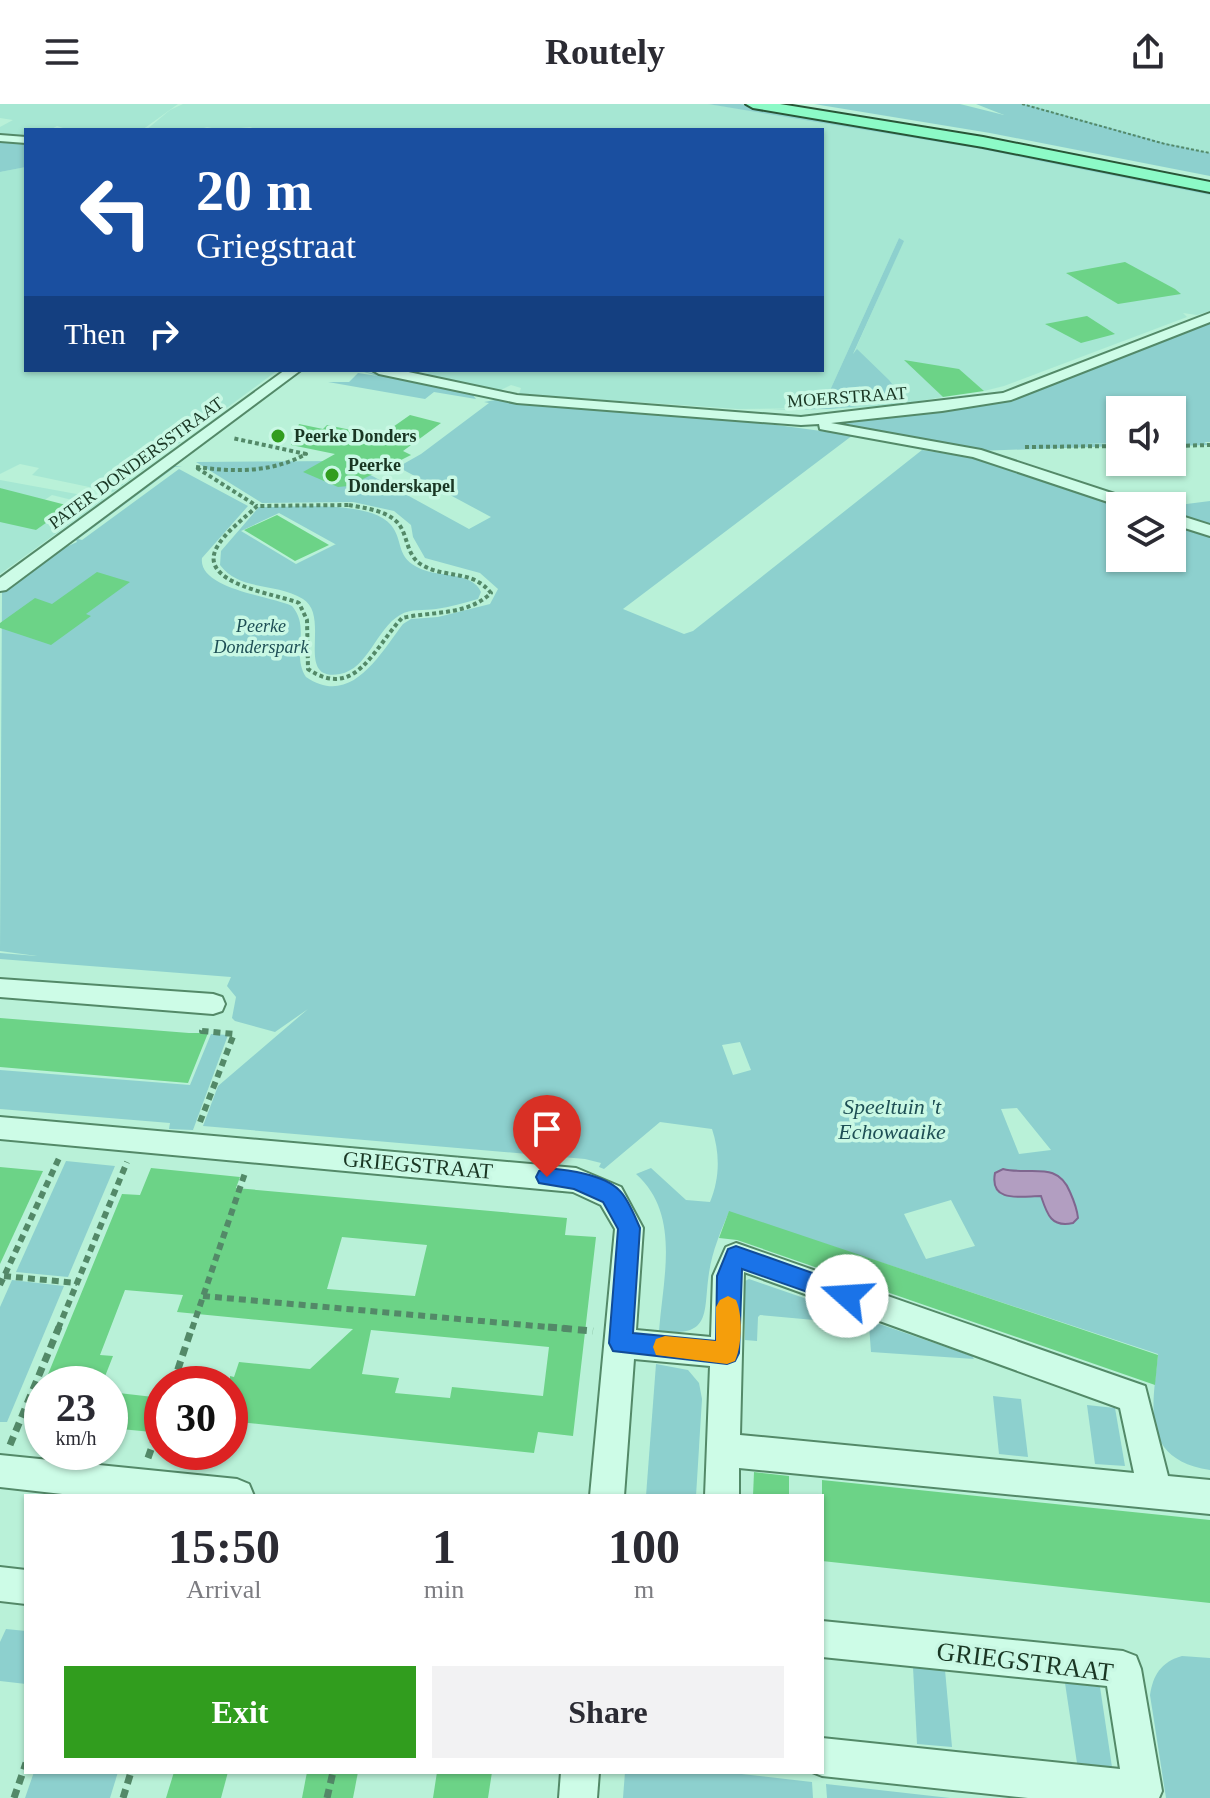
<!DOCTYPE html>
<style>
body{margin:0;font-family:"Times New Roman",serif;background:#f2f2f3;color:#2b2b33;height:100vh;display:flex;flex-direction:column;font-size:30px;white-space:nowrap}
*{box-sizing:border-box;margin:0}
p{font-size:26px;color:#7c7c81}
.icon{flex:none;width:44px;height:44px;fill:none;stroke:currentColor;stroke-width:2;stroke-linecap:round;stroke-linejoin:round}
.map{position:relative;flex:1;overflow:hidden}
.side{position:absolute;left:24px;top:1390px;width:800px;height:280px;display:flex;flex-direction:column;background:#fff;border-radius:0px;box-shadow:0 2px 6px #0004}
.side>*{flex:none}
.banner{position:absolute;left:24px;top:24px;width:800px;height:244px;border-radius:0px;box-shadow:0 2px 6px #0004;background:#1a4fa0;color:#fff;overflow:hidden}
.controls{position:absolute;left:1106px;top:292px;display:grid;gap:16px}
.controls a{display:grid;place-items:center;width:80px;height:80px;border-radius:0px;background:#fff;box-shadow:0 2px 6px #0004;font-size:40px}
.speed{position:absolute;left:24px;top:1262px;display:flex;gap:16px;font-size:40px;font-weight:700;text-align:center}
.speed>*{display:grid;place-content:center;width:104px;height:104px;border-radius:50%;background:#fff;box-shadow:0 2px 6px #0004;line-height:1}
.speed small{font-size:20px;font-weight:400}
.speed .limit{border:12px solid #d22;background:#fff;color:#111}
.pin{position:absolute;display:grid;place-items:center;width:68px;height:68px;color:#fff;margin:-82px -34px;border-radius:50% 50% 50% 0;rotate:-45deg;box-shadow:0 0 8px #0007}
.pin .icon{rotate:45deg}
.me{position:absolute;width:88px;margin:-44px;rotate:289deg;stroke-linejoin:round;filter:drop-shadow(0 0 6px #0008)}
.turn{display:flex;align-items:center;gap:28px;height:168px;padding:0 40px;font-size:36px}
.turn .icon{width:104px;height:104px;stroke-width:2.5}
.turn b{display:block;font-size:56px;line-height:68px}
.then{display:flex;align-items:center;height:76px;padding:0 40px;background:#0003;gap:16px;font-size:30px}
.eta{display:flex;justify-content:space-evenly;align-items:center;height:136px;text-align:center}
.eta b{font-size:48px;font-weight:600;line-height:56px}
.action{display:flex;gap:16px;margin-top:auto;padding:16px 40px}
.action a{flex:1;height:92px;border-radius:0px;background:#319d1e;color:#fff;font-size:32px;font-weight:600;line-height:92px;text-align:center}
.action a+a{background:#f2f2f3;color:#2b2b33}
header{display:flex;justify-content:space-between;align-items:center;height:104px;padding:0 40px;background:#fff;font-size:36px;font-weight:600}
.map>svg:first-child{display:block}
.farmland{fill:#a6e7d3}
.green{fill:#8dd0ce;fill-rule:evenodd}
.water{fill:#b29ec1;stroke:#7f668f;stroke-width:2}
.building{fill:#6cd387;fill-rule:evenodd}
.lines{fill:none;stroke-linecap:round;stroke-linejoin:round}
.minor-casing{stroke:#538968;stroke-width:4}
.primary-casing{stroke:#285637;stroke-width:4}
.path-far3{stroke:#538968;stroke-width:2;stroke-dasharray:3 2;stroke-linecap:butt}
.path-far2{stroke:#538968;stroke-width:4;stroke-dasharray:4 3;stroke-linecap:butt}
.path-far1{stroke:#538968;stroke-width:6;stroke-dasharray:7 5;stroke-linecap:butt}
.path{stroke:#538968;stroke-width:7;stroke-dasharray:9 6;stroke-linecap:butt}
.minor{fill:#cdfce7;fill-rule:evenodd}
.primary{fill:#8cfac7;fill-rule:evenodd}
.route{fill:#1a73e8;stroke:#114b97;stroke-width:2}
.slow{fill:#f59e0b}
.poi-dot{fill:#319d1e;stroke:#c9f8e4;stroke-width:3}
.labels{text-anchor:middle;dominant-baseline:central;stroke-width:7;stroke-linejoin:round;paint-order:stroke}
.far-street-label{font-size:18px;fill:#193623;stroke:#c9f8e4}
.far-poi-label{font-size:18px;font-weight:bold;fill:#193623;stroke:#c9f8e4;text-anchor:start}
.far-park-label{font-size:18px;font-style:italic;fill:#1e4f55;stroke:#c9f8e4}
.park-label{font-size:22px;font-style:italic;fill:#1e4f55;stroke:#c9f8e4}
.street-label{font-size:22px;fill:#193623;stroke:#c9f8e4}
.near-street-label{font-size:26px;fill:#193623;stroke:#c9f8e4}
</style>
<header><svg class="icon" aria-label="menu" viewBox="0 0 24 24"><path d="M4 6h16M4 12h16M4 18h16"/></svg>Routely<svg class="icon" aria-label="share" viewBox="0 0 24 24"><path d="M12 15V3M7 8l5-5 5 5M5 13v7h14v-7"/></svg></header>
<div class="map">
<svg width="1210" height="1694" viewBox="0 0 1210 1694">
<rect width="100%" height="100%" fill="#b9f1d8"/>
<g class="farmland">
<polygon points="0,0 178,0 142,26 69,26 57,22 50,26 26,26 26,32 0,30 0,23 13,16 0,14"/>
<polygon points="183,0 708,0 863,23 1069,62 1210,91 1210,207 1197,211 1183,209 1187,213 1004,282 984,287 970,275 928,278 943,293 891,302 829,305 903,138 899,134 822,304 738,305 519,290 521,284 511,281 497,288 424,271 432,266 822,266 822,26 258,26 250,23 222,26 207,23 198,26 146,26 170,6"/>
<polygon points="1025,0 1210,0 1210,49 1165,39"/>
<polygon points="26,63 26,266 278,266 113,388 32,371 39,364 20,360 0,370 0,68"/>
<polygon points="0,376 104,395 0,470 0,414 36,426 76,397 52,391 40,399 0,384"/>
</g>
<g class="green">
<polygon points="708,0 740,0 834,14 1210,85 1210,91 975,44"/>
<polygon points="814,0 960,0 1004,11 976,0 1025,0 1165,39 1210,49 1210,72 990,29"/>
<polygon points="0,35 26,37 26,63 0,68"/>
<polygon points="899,134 904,137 853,250 857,245 889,276 905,297 829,305 769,306 822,304"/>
<polygon points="1210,215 1210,338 1204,338 1210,341 1172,342 1178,336 1172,330 1172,306 1143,306 1132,297 1141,306 1120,306 1120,339 1084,340 1120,340 1120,342 977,347 857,325 838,320 835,316 990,296"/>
<polygon points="357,266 472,290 476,295 434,288 425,295 328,278 349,278 358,269 378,272"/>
<path d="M501 295 740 316 910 339 986 354 1129 402 1085 388 1082 390 1120 403V454H1172V420L1210 433V1366C1139 1355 1153 1302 1158 1250L729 1108C721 1126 712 1148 709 1169 703 1208 713 1234 659 1227 663 1174 681 1110 636 1070L651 1064 686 1096 710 1098C720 1074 720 1049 712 1025L660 1018 604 1065 599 1063 601 1059 585 1055 203 1022 218 982 308 905 275 928 235 917 232 914 236 893 227 882 231 873 0 855V849L37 852 0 847 2 487 57 447 77 438 75 434 174 362H182L175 363 78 435 82 436 179 365 248 402 202 454C198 485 271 492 292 502 311 524 291 550 306 573 351 604 380 550 403 520L411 515 438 513 490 500 498 485 480 469 425 454 413 433 411 421 394 407 353 398 262 399 196 358 345 357 469 425 491 413 398 363 421 350 489 299 484 298ZM853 331 982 355 922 346 693 527 684 530 623 505ZM740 938 751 966 733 971 722 941ZM1017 1004 1051 1046 1019 1050 1001 1005ZM1003 1065C1030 1072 1057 1056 1070 1088 1074 1097 1077 1104 1078 1114L1074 1119C1051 1124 1047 1110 1041 1092 1024 1091 989 1101 995 1069ZM951 1096 975 1142 926 1155 904 1110Z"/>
<polygon points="1210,397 1210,423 1172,410 1171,402"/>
<path d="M259 403C291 404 369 395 391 421 404 437 395 454 421 465 439 473 473 468 481 488L478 495C464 499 450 503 436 505 424 507 411 504 400 511 376 525 368 565 340 570 293 578 332 513 303 495 277 478 240 488 220 461L221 447ZM279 409 335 440H336L296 460 241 427Z"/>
<polygon points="211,930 228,931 193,1026 169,1025 170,1019 0,1005 0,966 190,981"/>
<polygon points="66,1057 115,1062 68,1173 16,1168"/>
<polygon points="749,1175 972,1252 974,1255 871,1248 869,1221 760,1211 758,1213 757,1237 745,1236 745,1177"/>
<polygon points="12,1176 64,1182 7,1318 0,1318 0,1203"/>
<polygon points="656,1260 688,1266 699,1279 702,1295 696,1392 646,1392"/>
<polygon points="993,1292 1021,1295 1028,1353 999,1350"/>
<polygon points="1087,1301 1115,1304 1125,1362 1095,1360"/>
<polygon points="6,1525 26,1527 26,1580 0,1577 0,1538"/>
<path d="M1182 1552 1210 1554V1694H1166L1150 1591C1153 1571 1161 1558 1182 1552Z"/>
<polygon points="913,1563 945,1566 952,1643 917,1640"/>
<polygon points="1065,1579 1100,1583 1112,1663 1077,1659"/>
<polygon points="34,1668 118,1668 110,1694 25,1694"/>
<polygon points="625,1668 724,1668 812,1678 813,1694 623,1694"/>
<polygon points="826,1680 950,1694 827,1694"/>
</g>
<path class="water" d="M1003 1065C1030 1072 1057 1056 1070 1088 1074 1097 1077 1104 1078 1114L1073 1119C1051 1124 1047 1110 1041 1092 1023 1092 989 1100 995 1069Z"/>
<g class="building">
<polygon points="1125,158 1175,185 1181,190 1118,200 1066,169"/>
<polygon points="1087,212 1115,230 1081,239 1045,220"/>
<polygon points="904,256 959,265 984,287 943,293"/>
<polygon points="410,311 441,319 403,347 411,351 349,382 338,383 303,368 335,350 291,341 299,320 323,325 327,321 380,332"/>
<polygon points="0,384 70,402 36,426 0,418"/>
<polygon points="277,411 329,441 295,457 244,426"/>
<polygon points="97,468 130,478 86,510 91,512 51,541 0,524 0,519 35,494 52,500"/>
<polygon points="0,914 189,929 208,929 188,979 0,963"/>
<polygon points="0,1063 43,1067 0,1160"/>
<path d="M151 1064 240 1073 236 1084 567 1114 565 1131 596 1133 573 1332 538 1328 534 1349 230 1317V1272L234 1273 239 1258 310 1265 353 1225 177 1208 183 1191 125 1186 100 1251 113 1252 102 1280H44L122 1090 140 1091ZM342 1133 427 1141 415 1192 327 1185ZM371 1226 549 1243 543 1292 452 1283 450 1294 395 1289 399 1274 362 1270Z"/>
<polygon points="729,1107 1158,1251 1155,1281 737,1136 719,1134"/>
<polygon points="110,1288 162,1294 152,1328 110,1324"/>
<polygon points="754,1368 789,1372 789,1392 753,1392"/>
<polygon points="822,1376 1210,1416 1210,1499 822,1457"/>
<polygon points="174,1668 228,1668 221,1694 166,1694"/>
<polygon points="307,1668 358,1668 353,1694 302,1694"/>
<polygon points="437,1668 492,1668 488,1694 433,1694"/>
</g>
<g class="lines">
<defs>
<g id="minor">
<polygon points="0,31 26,33 26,39 0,37"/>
<polygon points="1210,209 1210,218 1011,296 942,307 831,319 981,346 1142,399 1144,402 1120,402 973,353 825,326 820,325 819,320 801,321 517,299 379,270 372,266 399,266 517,291 801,313 1003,289"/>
<polygon points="285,266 301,266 6,486 0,487 0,474"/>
<polygon points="1172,409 1210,421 1210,432 1172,420"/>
<polygon points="0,875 213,890 222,893 225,900 222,907 213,910 0,893"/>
<path d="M0 1013 576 1064 621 1083 643 1124 636 1226 711 1233 713 1172 726 1143 736 1139 1145 1282 1168 1372 1210 1376V1410L739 1364V1392H705L710 1262 634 1255 624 1392H590L615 1125 601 1101 573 1088 0 1035ZM744 1168 1120 1304 1134 1369 740 1331Z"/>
<polygon points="0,1351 237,1375 249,1380 254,1392 80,1392 0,1383"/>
<polygon points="0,1463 26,1466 26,1500 0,1497"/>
<polygon points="822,1517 1123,1547 1136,1552 1141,1565 1162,1687 1159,1694 1028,1694 822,1672 812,1668 822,1668 822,1634 1120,1665 1107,1582 822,1553"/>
<polygon points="561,1668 599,1668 597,1694 559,1694"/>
</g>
<polygon id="primary" points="746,0 780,0 983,33 1210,78 1210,88 983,43 753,4"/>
</defs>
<use href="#minor" class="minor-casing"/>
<use href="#primary" class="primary-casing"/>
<polyline class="path-far3" points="1022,0 1165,40 1210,49"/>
<g class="path-far2">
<polyline points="1172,342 1210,341"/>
<polyline points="1025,343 1120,342"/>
<path d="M196 363C235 368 271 369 306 350L232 334"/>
<polyline points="197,364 257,402"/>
<path d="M349 401C364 404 385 406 397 418 409 431 405 451 422 461 446 475 472 465 491 489 467 512 432 507 402 514 374 544 355 597 308 565L307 516 299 499C277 490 196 480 217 443 226 427 244 415 257 402Z"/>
</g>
<g class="path-far1">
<polyline points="200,1018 234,930 202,927 203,924"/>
<polyline points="4,1172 77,1179"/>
<polyline points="0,1181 60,1052"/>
<polyline points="203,1192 570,1225"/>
<polyline points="58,1225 127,1058"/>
<polyline points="192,1225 245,1069"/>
</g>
<g class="path">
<polyline points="548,1223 593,1227"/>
<polyline points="173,1280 192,1223"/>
<polyline points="10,1341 59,1223"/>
<polyline points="148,1354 162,1314"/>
<polyline points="14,1694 26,1659"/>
<polyline points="123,1694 131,1668"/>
<polyline points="327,1694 333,1668"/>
</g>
<use href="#minor" class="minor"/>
<use href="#primary" class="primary"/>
</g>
<path class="route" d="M547 1064C567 1066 603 1070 619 1086 628 1094 635 1113 640 1124L633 1229 716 1237 717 1172 728 1145 736 1142 855 1184 858 1192 855 1199 847 1202 742 1165 739 1249 735 1257 727 1260 613 1247 609 1239 618 1125 603 1098 574 1085 539 1079 536 1073 539 1067Z"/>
<path class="slow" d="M728 1192 736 1196C743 1211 742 1242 735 1257L727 1260 656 1251 653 1243 656 1235 665 1232 716 1237V1203L720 1196Z"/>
<g class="poi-dot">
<circle cx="278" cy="332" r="8"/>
<circle cx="332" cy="371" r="8"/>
</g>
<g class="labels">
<g class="far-street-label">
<text transform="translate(847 293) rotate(-4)">MOERSTRAAT</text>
<text transform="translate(136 359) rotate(-36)">PATER DONDERSSTRAAT</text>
</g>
<g class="far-poi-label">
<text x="294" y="332">Peerke Donders</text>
<text x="348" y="361">Peerke<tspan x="348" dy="21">Donderskapel</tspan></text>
</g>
<g class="far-park-label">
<text x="261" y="522">Peerke<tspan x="261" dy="21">Donderspark</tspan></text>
</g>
<g class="park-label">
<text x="892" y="1002">Speeltuin 't<tspan x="892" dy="25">Echowaaike</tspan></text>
</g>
<g class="street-label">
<text transform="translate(418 1061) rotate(5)">GRIEGSTRAAT</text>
</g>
<g class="near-street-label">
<text transform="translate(1025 1558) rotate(7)">GRIEGSTRAAT</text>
</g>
</g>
</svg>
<div class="controls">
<a><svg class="icon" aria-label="sound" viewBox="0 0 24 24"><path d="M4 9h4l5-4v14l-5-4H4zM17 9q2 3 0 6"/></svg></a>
<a><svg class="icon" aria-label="layers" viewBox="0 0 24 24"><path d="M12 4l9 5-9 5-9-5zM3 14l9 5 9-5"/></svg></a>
</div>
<div class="speed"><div>23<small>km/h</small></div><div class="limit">30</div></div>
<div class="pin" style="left:547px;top:1073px;background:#d93025"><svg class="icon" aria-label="arrive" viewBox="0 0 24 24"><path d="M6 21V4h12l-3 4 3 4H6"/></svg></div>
<svg class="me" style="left:847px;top:1192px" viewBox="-20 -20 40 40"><circle r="19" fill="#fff"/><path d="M0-13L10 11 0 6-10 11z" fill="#1a73e8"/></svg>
<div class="banner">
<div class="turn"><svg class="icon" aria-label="left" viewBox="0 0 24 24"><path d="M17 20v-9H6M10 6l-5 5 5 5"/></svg><div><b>20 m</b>Griegstraat</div></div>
<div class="then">Then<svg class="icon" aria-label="right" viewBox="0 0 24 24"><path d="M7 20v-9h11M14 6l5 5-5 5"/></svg></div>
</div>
<section class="side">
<div class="eta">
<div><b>15:50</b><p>Arrival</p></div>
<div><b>1</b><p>min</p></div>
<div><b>100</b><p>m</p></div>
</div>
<div class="action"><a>Exit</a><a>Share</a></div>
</section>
</div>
